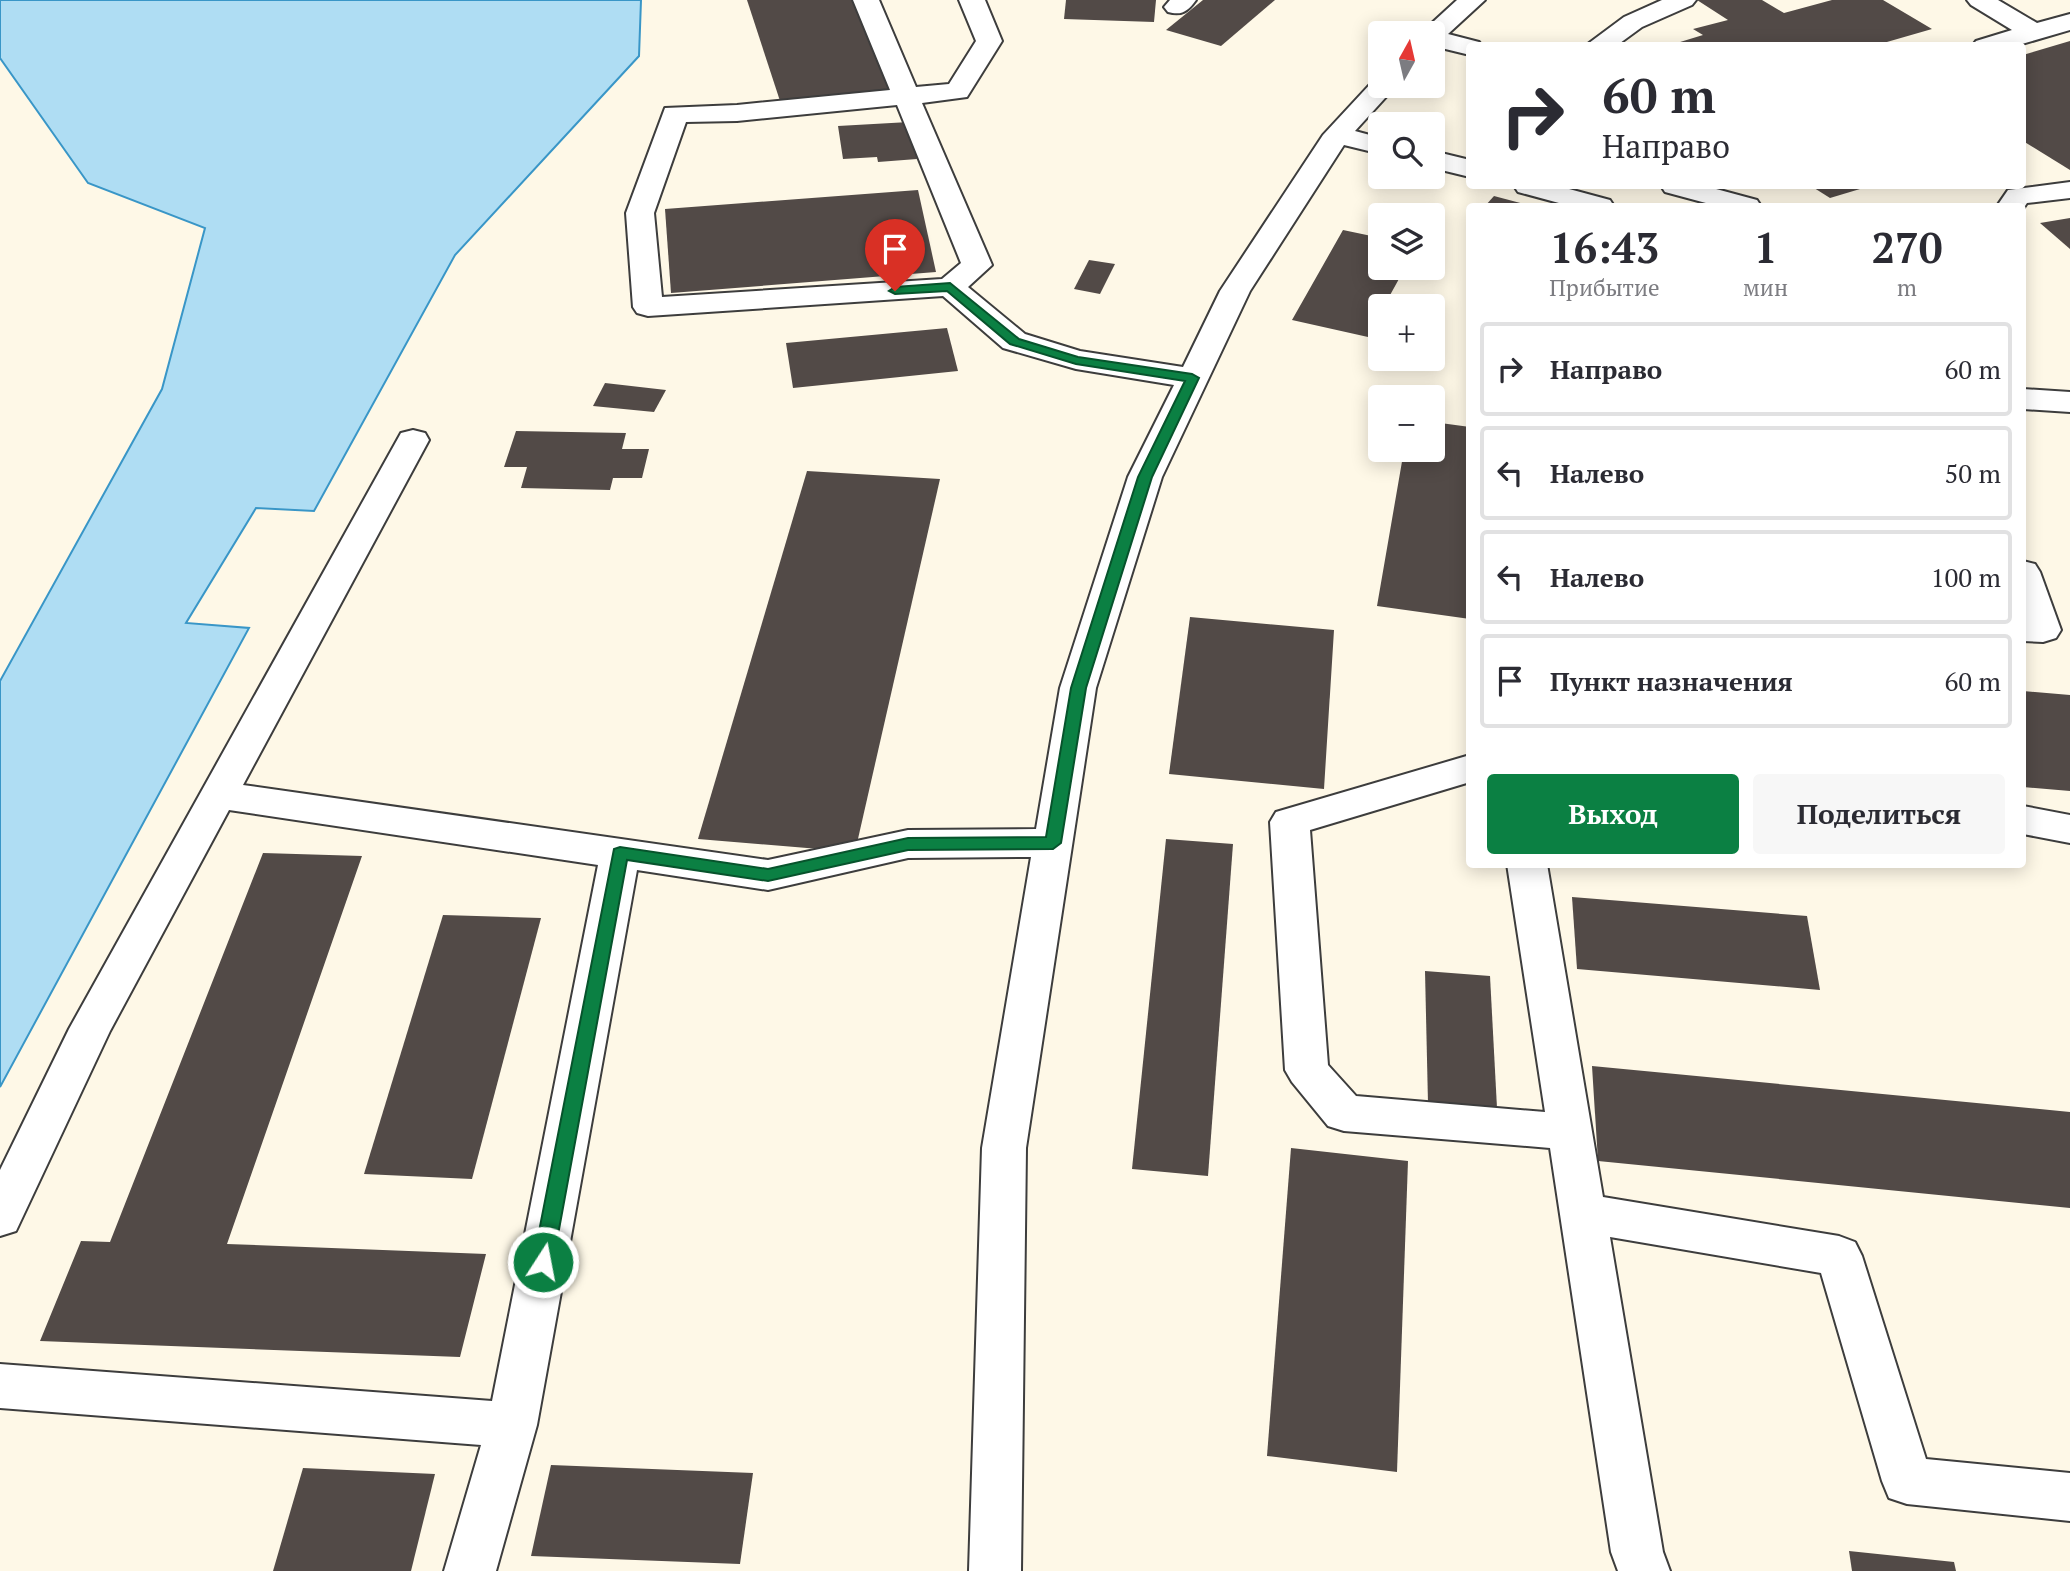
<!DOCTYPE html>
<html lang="ru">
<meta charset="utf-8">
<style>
body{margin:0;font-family:"PT Serif",serif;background:#f7f7f7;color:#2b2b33;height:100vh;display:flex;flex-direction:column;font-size:26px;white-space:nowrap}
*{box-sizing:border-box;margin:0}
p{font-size:23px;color:#7c7c81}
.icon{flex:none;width:38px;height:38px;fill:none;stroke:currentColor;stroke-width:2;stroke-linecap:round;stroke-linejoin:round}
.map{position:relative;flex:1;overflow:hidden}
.side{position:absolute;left:1466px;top:203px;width:560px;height:665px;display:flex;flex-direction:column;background:#fff;border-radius:7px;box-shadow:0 4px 18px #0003}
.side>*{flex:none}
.top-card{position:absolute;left:1466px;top:42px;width:560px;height:147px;border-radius:7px;box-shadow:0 4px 18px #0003;background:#fff;color:#2b2b33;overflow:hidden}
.needle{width:46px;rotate:8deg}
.tools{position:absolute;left:1368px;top:21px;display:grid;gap:14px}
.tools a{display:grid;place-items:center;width:77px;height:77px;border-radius:7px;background:#fff;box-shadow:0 4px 18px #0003;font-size:35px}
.pin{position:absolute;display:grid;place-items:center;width:60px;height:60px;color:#fff;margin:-72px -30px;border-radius:50% 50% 50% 0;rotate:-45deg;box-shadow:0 0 7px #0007}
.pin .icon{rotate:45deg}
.me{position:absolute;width:77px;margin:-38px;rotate:11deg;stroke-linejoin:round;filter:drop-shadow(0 0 5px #0008)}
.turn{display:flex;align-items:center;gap:24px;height:147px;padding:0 21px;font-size:32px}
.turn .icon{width:91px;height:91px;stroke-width:2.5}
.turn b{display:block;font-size:49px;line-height:60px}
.eta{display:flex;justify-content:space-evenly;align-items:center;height:119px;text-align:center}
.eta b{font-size:42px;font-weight:600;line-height:49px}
.primary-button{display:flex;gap:14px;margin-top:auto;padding:14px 21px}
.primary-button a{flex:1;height:80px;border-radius:7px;background:#0b8043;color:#fff;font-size:28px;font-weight:600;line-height:80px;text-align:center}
.primary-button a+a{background:#f7f7f7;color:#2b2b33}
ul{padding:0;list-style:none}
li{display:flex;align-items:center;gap:21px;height:94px;margin:0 14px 10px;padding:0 7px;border:4px solid #e1e1e2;border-radius:7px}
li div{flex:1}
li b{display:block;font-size:26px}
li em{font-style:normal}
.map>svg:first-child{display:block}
.water{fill:#afddf3;stroke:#3996c7;stroke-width:2}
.building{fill:#524a47}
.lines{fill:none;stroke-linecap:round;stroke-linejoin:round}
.minor-casing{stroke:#3d3d3d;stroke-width:4}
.minor{fill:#fff;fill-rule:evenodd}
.route{fill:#0b8043;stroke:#07532c;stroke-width:2}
</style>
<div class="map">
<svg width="2070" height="1571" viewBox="0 0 2070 1571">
<rect width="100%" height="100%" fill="#fef8e7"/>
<polygon class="water" points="0,0 641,0 639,56 455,255 314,511 256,508 186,623 249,628 0,1087 0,681 162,389 205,228 88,183 0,58"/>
<g class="building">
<polygon points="747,0 853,0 890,91 781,104"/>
<polygon points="1066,0 1156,0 1154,22 1064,19"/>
<polygon points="1203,0 1275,0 1221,46 1166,30"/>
<polygon points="1697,0 1762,0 1784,13 1832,0 1883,0 1932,29 1873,46 1667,46 1703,35 1693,29 1728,20"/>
<polygon points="2070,41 2070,170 2023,141 2023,55"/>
<polygon points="909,122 917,159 878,162 877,157 843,159 838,126"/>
<polygon points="1811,186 1870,186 1830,198"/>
<polygon points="918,190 936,272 671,293 665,209"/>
<polygon points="1494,196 1532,206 1485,206"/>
<polygon points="2070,218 2070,249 2040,223"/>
<polygon points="1343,230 1381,238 1381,268 1405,268 1384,306 1381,306 1381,313 1368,337 1292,320"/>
<polygon points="1089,260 1115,264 1100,294 1074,289"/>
<polygon points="947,328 958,371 793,388 786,343"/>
<polygon points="605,383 666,390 654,412 593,406"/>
<polygon points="1433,422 1470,427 1470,619 1377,606 1404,450 1433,450"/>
<polygon points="516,431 626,433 622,449 649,449 642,478 613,478 610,490 521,488 527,467 504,467"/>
<polygon points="807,471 940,479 855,852 698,839"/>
<polygon points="1190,617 1334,630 1324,789 1169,774"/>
<polygon points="2023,691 2070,695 2070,791 2023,787"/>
<polygon points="1166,839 1233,844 1208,1176 1132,1169"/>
<polygon points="263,853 362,856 227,1244 486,1254 460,1357 40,1341 81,1241 110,1242"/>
<polygon points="1572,897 1807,916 1820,990 1577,969"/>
<polygon points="443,915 541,918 472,1179 364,1174"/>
<polygon points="1425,971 1490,976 1497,1108 1428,1103"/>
<polygon points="1592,1066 2070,1112 2070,1208 1598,1161"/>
<polygon points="1291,1148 1408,1161 1397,1472 1267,1456"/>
<polygon points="551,1465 753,1473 740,1564 531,1556"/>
<polygon points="303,1468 435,1474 411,1571 273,1571"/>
<polygon points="1849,1551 1954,1562 1956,1571 1852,1571"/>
</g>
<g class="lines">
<defs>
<g id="minor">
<path d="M853 0H879L916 87 949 84 976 41 959 0H985L1002 41 967 97 922 103 992 265 968 287 1025 334 1080 351 1183 367 1220 291 1323 135 1374 80 1381 79V86H1396L1355 131 1381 138V154L1344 145 1250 291 1162 477 1096 688 1026 1148 1021 1571H969L982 1148 1031 857 908 858 768 890 637 870 537 1425 496 1571H444L481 1445 0 1408V1364L492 1401 598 865 229 810 110 1031 16 1231 0 1236V1170L69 1029 401 433 413 430 425 433 429 440 243 785 768 860 908 830 1036 829 1060 688 1128 477 1174 385 1076 369 1003 348 943 296 648 316 637 313 633 307 626 213 665 108 737 105 890 90ZM897 105 961 263 942 279 662 297 654 213 686 122 737 121Z"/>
<path d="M1170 0H1196C1188 11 1182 16 1168 12L1164 7Z"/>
<polygon points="1457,0 1485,0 1448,34 1479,42 1482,46 1470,46 1470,55 1433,46 1433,33 1421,33"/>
<polygon points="1662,0 1696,0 1692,5 1642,27 1616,46 1585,46 1624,17"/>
<polygon points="1967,0 1998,0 2037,23 2070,14 2070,30 2015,46 1972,46 1976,41 2012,30 1971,5"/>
<polygon points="1433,151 1470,160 1470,177 1433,168"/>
<polygon points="2070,182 2070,198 2027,203 2023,209 2023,206 1997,206 2008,190"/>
<polygon points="1514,186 1558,186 1610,200 1614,206 1570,206 1518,192"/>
<polygon points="1661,186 1705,186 1757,200 1761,206 1717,206 1665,192"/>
<polygon points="2023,389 2070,392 2070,412 2023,409"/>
<polygon points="2023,561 2035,564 2040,572 2061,630 2056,638 2043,642 2023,641"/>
<polygon points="1470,755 1470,782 1310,830 1328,1065 1356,1096 1545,1112 1507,864 1547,864 1603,1197 1839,1236 1855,1242 1862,1256 1926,1459 2070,1473 2070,1521 1907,1504 1889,1498 1882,1481 1821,1273 1610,1237 1663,1552 1670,1571 1618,1571 1611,1552 1550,1148 1344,1131 1328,1126 1292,1082 1285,1070 1270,822 1276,812"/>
<polygon points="2023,806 2070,815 2070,843 2023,834"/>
</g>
</defs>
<use href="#minor" class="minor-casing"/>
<use href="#minor" class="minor"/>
</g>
<polygon class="route" points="950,283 1019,339 1078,357 1192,374 1199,378 1152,477 1086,688 1061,843 1053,849 908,850 768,881 627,860 553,1262 550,1268 543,1270 536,1268 533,1262 614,849 620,847 768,869 908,838 1046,837 1071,688 1138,477 1185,381 1076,364 1010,344 947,291 895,294 889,291 895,287"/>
</svg>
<div class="tools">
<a><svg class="needle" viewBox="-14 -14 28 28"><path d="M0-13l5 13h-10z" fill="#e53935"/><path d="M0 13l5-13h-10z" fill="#7c7c81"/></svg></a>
<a><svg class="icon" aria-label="search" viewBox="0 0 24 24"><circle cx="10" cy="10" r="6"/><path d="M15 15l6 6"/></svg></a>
<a><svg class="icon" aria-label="layers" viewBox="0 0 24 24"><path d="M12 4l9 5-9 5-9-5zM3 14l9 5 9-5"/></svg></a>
<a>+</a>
<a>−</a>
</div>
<div class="pin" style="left:895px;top:291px;background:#d93025"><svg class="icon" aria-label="arrive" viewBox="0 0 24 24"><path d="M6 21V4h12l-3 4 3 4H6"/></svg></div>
<svg class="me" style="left:543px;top:1262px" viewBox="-20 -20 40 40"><circle r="17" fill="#0b8043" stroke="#fff" stroke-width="3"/><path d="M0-11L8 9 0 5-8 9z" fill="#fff"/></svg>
<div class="top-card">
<div class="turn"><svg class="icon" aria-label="right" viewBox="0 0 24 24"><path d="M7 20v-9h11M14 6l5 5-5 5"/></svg><div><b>60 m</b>Направо</div></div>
</div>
<section class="side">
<div class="eta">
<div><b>16:43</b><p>Прибытие</p></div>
<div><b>1</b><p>мин</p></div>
<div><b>270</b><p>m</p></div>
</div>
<ul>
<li><svg class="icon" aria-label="right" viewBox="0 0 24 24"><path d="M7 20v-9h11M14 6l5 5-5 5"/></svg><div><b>Направо</b></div><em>60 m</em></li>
<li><svg class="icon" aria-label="left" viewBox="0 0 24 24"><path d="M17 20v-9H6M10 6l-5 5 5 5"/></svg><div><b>Налево</b></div><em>50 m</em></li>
<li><svg class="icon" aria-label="left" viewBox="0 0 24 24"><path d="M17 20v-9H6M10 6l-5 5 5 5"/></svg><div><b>Налево</b></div><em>100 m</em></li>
<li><svg class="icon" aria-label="arrive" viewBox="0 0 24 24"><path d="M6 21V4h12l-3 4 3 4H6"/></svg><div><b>Пункт назначения</b></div><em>60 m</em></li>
</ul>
<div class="primary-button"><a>Выход</a><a>Поделиться</a></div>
</section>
</div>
